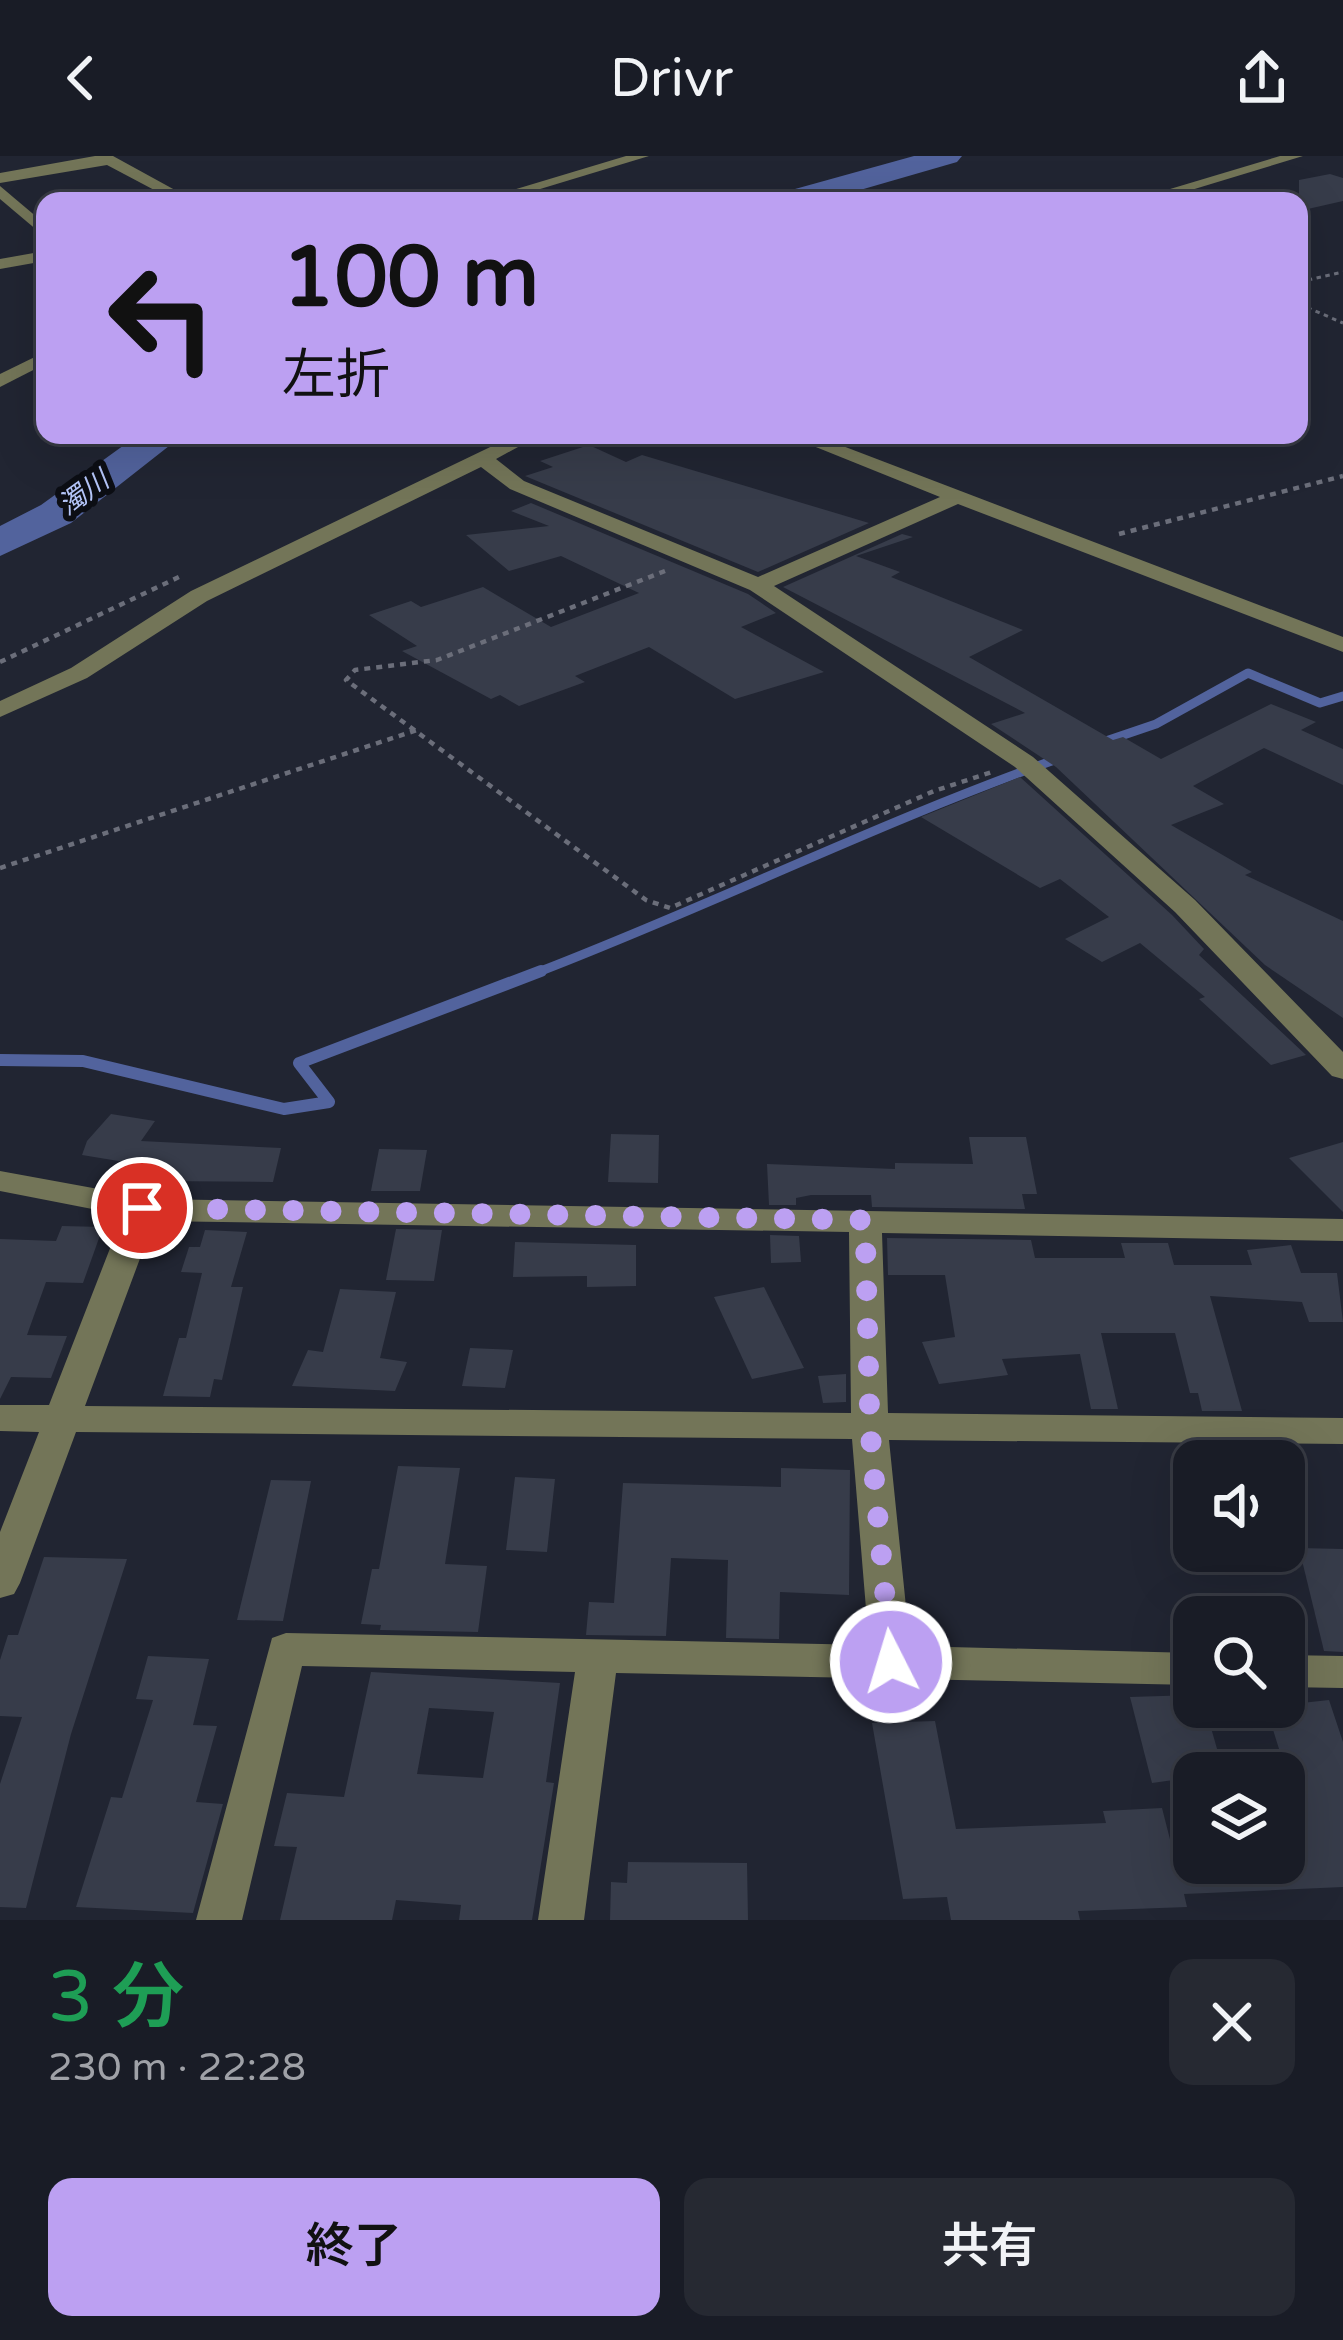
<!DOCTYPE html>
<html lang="ja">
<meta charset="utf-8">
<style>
body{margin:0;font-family:"Varela Round","Noto Sans JP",sans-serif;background:#262932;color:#f1f3f6;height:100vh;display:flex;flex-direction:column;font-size:45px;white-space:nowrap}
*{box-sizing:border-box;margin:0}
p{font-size:39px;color:#9fa1a7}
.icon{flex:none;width:66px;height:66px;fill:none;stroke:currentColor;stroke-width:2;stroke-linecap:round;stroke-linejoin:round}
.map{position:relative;height:1764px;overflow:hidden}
.side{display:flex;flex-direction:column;background:#191c26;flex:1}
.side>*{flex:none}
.guide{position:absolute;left:36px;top:36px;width:1272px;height:252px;border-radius:24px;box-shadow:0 12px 48px #0002,0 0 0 3px #373a43;background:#bca0f2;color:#111;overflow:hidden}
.fabs{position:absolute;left:1173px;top:1284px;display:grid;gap:24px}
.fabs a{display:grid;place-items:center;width:132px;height:132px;border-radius:24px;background:#191c26;box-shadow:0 12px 48px #0002,0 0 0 3px #373a43;font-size:60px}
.pin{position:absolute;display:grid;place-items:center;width:102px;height:102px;color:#fff;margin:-51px;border:6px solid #fff;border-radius:50%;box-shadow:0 3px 12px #0007}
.me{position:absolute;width:132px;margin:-66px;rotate:355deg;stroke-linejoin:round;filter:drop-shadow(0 0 9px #0008)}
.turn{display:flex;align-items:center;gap:42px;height:252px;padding:0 48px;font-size:54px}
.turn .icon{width:156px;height:156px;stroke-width:2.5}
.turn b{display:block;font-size:84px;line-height:102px}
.round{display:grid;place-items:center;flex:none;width:126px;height:126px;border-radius:24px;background:#262932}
.headline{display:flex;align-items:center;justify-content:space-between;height:204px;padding:0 48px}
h1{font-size:72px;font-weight:600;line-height:90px;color:#1e9e55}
.button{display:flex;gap:24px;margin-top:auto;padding:24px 48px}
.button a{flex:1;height:138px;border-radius:24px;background:#bca0f2;color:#111;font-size:48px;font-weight:600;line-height:138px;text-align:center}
.button a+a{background:#262932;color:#f1f3f6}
header{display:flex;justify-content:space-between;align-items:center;height:156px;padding:0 48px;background:#191c26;font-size:54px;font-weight:600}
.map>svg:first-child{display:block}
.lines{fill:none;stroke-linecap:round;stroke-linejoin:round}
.stream-far1{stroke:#52639d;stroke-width:9}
.stream{stroke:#52639d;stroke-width:12}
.river{fill:#52639d;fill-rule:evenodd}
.building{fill:#373c4a;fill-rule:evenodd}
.path-far1{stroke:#6b6e7a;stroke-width:3;stroke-dasharray:4.5 4.5;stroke-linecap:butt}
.path{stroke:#6b6e7a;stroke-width:4.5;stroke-dasharray:6 6;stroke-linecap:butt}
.minor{fill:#737558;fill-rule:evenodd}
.route{stroke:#bca0f2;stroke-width:21;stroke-dasharray:0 37.8}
.labels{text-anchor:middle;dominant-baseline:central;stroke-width:12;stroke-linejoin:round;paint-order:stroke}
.far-water-label{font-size:27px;font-style:italic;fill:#b5c6f9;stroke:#0c0e14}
</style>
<header><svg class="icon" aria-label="back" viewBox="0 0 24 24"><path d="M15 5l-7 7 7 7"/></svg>Drivr<svg class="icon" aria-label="share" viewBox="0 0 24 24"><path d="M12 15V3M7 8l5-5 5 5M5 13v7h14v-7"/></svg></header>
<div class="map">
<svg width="1343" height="1764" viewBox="0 0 1343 1764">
<rect width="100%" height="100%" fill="#212532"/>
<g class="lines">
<g class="stream-far1">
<polyline points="1100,587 1156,568 1248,517 1320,547 1343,540"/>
<path d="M533 818C711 750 881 665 1060 602"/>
</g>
<polyline class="stream" points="0,904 83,905 284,953 329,946 299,907 541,815"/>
<g class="river">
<polygon points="914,0 962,0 957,6 822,45 773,45 777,38"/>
<polygon points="138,279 183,279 71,367 0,400 0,370 41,349"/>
</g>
</g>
<g class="building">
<polygon points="1330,18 1343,22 1343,45 1299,55 1299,24"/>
<polygon points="589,289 626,306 642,299 869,367 758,416 525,320 553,311 540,305"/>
<polygon points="531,347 748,438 776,457 741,471 824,516 735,543 649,491 575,520 585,526 519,550 500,539 491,543 402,495 417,490 369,459 411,445 421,451 483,431 551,471 639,437 561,400 509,415 466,379 549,370 511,355"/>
<polygon points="902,378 913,381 856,400 900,416 891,421 1023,474 969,501 1113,584 1123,581 1161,603 1271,548 1316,566 1301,574 1343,593 1343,629 1264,592 1193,630 1224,648 1171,669 1252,716 1245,719 1343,765 1343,862 1265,809 1056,611 991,568 1025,557 783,431"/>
<polygon points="1020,621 1172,759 1204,793 1199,799 1306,899 1271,909 1199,843 1205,841 1140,787 1102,806 1065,783 1109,761 1060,723 1040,732 921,661"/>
<polygon points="111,958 155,965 141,985 281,992 273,1026 157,1025 161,1012 82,999 87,985"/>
<polygon points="611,978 659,979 658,1027 608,1026"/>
<polygon points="969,981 1026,981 1037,1038 1022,1038 1025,1053 872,1051 871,1039 811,1039 796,1042 796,1049 769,1049 767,1008 895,1013 895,1007 973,1008"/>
<polygon points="1343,986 1343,1056 1289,1002"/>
<polygon points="379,993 427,994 420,1035 371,1035"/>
<polygon points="62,1070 103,1071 83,1127 46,1126 27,1179 67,1180 51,1222 11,1221 0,1243 0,1083 56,1085"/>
<polygon points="396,1073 442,1074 434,1125 386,1124"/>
<polygon points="205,1074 247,1076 231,1131 243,1131 222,1224 214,1223 210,1241 163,1240 179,1182 186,1182 202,1117 181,1116 189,1091 200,1091"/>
<polygon points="770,1079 799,1080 801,1106 771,1107"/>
<polygon points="887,1082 1031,1084 1035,1102 1125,1102 1121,1087 1168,1087 1174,1109 1252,1109 1247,1094 1291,1089 1301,1117 1337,1117 1343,1166 1309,1166 1302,1146 1210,1140 1242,1255 1202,1255 1198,1237 1190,1237 1175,1177 1101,1177 1118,1253 1091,1253 1080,1198 1002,1203 1008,1219 939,1228 922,1186 955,1181 945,1119 888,1119"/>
<polygon points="515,1086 636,1089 636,1130 587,1131 587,1120 513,1121"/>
<polygon points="764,1131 804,1212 752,1223 714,1141"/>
<polygon points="340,1133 396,1136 380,1202 407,1206 395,1235 292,1230 308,1194 323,1196"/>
<polygon points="470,1192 513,1194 505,1232 462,1230"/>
<polygon points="846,1218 846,1246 823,1247 818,1220"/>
<polygon points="398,1310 460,1312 445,1408 487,1410 478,1476 380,1474 381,1469 361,1468 372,1413 379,1413"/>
<polygon points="781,1312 850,1314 849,1439 780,1436 779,1483 726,1482 728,1404 671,1402 666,1480 586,1479 589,1446 614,1447 623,1327 781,1331"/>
<polygon points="515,1321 555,1323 547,1396 506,1394"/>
<polygon points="271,1324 311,1325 283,1465 237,1464"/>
<polygon points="1299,1392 1343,1393 1343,1496 1324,1495"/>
<polygon points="44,1401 127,1403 71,1578 26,1752 0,1751 0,1628 22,1561 0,1560 0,1504 8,1479 18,1479"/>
<polygon points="148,1500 209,1503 193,1569 217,1570 196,1646 223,1648 193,1757 76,1751 111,1641 122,1642 153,1544 136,1543"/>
<path d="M371 1516 560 1527 546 1626 554 1627 532 1764H459L461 1749 396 1744 392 1764H280L297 1691 274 1690 287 1637 344 1641ZM429 1552 494 1556 483 1622 417 1618Z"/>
<polygon points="1194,1539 1194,1551 1205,1551 1224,1617 1152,1627 1130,1541"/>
<polygon points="1329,1544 1343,1586 1343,1731 1184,1738 1187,1751 1078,1755 1080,1764 951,1764 947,1741 903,1743 872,1567 935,1565 956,1673 1106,1667 1103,1655 1162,1652 1176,1707 1284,1707 1284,1609 1266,1551"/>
<polygon points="628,1706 747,1707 748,1764 610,1764 611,1726 627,1727"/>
</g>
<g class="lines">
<g class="path-far1">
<polyline points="1088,45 1119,36"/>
<polyline points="1299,126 1343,116"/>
<polyline points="1299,148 1343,167"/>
</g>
<g class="path">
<polyline points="1119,378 1343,320"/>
<polyline points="665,415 437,504 355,514 346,524 646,744 670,752 934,635 995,615"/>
<polyline points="0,506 181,420"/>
<polyline points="0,712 417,574"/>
</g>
<g class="minor">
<polygon points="95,0 113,0 195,45 175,45 107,9 0,27 0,17"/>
<polygon points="626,0 649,0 501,45 476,45"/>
<polygon points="1280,0 1303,0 1155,45 1130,45"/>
<polygon points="0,30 45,68 45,81 0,43"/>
<polygon points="45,95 45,105 0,113 0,103"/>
<polygon points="45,196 45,208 0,231 0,218"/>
<polygon points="515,279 540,279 496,303 524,325 758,421 940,341 786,279 814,279 1343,481 1343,496 958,348 774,430 1033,601 1195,744 1343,896 1343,923 1332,920 1175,756 1015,611 750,434 510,333 481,311 207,445 87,522 0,561 0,545 71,512 191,435"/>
<path d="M0 1015 153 1043 1343 1063V1085L882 1077 888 1257 1343 1262V1288L889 1284 910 1490 1194 1497V1529L616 1517 584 1764H538L575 1516 302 1510 242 1764H196L272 1482 286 1477 869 1489 852 1283 76 1276 20 1427 14 1438 0 1442V1376L39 1276 0 1275V1249H49L123 1059 0 1035ZM154 1065 849 1076 851 1257 85 1250Z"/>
<polygon points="1284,1499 1343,1500 1343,1532 1284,1531"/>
</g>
</g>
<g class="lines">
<polyline class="route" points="142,1052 865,1064 870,1274 891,1506"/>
</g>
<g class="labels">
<g class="far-water-label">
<text transform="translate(84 337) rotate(-36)">濁川</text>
</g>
</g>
</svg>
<div class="fabs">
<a><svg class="icon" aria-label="sound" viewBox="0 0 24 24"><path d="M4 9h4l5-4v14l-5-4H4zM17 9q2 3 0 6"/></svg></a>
<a><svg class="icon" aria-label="search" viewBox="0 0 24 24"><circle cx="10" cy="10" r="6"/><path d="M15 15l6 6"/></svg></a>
<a><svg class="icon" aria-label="layers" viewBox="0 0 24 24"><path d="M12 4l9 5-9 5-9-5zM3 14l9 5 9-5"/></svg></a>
</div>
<div class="pin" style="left:142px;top:1052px;background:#d93025"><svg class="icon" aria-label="arrive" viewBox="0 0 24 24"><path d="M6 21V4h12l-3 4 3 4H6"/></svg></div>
<svg class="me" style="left:891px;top:1506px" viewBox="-20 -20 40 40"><circle r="17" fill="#bca0f2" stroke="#fff" stroke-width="3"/><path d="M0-11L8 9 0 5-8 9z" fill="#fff"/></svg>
<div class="guide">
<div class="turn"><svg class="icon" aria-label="left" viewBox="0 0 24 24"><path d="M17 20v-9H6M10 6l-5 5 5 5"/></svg><div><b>100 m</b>左折</div></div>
</div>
</div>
<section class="side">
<div class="headline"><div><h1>3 分</h1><p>230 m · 22:28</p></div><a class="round"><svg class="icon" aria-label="close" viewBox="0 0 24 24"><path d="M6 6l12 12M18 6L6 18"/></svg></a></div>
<div class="button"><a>終了</a><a>共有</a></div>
</section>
